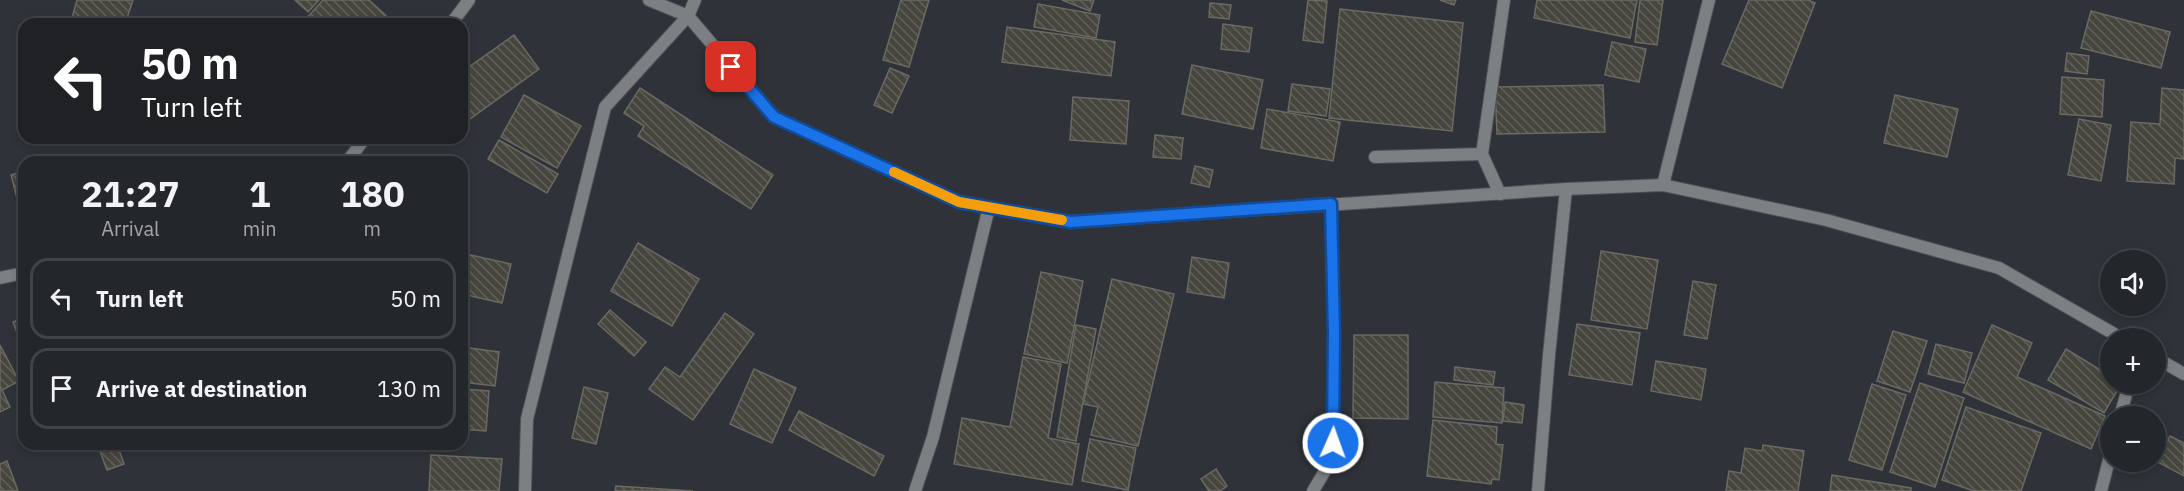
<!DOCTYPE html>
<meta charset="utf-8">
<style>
body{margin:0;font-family:"IBM Plex Sans",sans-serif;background:#2f3237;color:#f1f3f6;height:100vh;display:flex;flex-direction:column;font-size:22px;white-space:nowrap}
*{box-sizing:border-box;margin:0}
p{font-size:20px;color:#a3a5a9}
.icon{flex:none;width:33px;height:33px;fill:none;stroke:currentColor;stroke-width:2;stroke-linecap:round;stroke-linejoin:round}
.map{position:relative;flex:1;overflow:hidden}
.details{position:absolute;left:18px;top:156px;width:450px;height:294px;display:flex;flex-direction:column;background:#23262b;border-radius:18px;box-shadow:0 3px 9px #0003,0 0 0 2px #404347}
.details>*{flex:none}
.top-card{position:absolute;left:18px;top:18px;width:450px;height:126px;border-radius:18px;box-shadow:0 3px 9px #0003,0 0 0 2px #404347;background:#202124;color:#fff;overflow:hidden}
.controls{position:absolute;left:2100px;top:250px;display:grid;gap:12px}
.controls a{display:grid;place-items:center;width:66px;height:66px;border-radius:50%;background:#23262b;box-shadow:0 3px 9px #0003,0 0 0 2px #404347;font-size:30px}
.pin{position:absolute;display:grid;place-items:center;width:51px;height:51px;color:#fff;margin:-26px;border-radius:12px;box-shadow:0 3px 9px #0006}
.me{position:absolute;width:66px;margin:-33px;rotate:2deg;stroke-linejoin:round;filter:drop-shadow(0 0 4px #0008)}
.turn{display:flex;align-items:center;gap:21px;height:126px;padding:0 24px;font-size:27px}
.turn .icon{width:78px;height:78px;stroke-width:2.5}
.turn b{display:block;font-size:42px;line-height:51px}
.eta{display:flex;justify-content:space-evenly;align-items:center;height:102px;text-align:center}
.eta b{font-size:36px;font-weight:800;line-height:42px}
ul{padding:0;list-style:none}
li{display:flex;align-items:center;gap:18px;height:81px;margin:0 12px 9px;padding:0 12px;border:3px solid #404347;border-radius:18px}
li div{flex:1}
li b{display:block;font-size:22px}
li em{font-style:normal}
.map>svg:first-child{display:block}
.building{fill:url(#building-back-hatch);stroke:#6a6a62;stroke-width:1.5}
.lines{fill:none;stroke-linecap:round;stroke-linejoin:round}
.lane-casing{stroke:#4c5055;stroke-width:14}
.street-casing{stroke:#4c5055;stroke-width:14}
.lane{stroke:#7d8083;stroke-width:12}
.street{stroke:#7d8083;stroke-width:12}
.route-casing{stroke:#114b97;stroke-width:15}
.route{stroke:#1a73e8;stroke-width:10}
.slow{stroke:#f59e0b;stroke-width:10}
</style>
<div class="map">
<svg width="2184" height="491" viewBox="0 0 2184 491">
<defs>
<pattern id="building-back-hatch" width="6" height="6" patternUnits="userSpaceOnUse" patternTransform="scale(1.5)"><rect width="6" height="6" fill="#46453e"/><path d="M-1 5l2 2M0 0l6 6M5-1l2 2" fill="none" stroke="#61605a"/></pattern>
</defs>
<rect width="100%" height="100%" fill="#2f3339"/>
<g class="building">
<polygon points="77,0 133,0 125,24 90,24 72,18"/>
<polygon points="295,0 319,0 308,12"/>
<polygon points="323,0 369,0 395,24 310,24 305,20"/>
<polygon points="901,0 929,0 909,67 883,60"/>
<polygon points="1062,0 1094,0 1090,11"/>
<polygon points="1308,0 1327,1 1323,43 1303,40"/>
<polygon points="1440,0 1456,0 1454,5"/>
<polygon points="1537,0 1637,0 1630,38 1534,18"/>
<polygon points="1640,0 1663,0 1657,45 1635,42"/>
<polygon points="1749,0 1808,0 1815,3 1782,88 1722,64"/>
<polygon points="1210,3 1231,5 1229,19 1209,17"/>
<polygon points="1038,4 1100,15 1096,38 1034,27"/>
<polygon points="1340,9 1463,23 1452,131 1329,118"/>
<polygon points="2091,11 2170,32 2161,68 2081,48"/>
<polygon points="1223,24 1252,28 1249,52 1221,49"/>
<polygon points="1007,27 1115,42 1111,76 1002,62"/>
<polygon points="514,35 539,69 470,119 462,108 462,72"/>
<polygon points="1612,42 1646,49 1639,82 1605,75"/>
<polygon points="2067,53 2089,56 2087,74 2065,71"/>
<polygon points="1192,65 1263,80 1253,129 1182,114"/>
<polygon points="890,68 909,76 892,113 874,105"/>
<polygon points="2062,77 2104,80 2102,117 2060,114"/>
<polygon points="1292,84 1330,89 1326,116 1288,111"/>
<polygon points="1603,85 1605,132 1497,134 1495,87"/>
<polygon points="640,88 773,175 751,209 638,136 644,126 624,113"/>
<polygon points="2162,88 2184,90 2184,159 2175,158 2174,184 2127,181 2131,122 2160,124"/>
<polygon points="524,95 581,126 557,168 501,137"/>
<polygon points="1895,95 1958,109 1947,157 1884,143"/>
<polygon points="1073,97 1129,101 1126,144 1070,140"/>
<polygon points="1267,109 1340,122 1333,161 1261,148"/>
<polygon points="2079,119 2111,125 2101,181 2068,175"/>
<polygon points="1155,135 1183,138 1181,159 1153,157"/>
<polygon points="499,140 558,174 547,193 488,159"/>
<polygon points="1195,166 1213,170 1209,187 1191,183"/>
<polygon points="24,171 24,225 11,175"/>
<polygon points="638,243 699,279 672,326 611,291"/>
<polygon points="1601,251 1658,260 1647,329 1591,320"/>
<polygon points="466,254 511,264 502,303 462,294 462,273"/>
<polygon points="1192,257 1229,263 1224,298 1187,292"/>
<polygon points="1041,272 1083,281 1067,363 1024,354"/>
<polygon points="1112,279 1174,294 1138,446 1091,435 1098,407 1083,404"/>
<polygon points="1693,281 1716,285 1707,339 1684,335"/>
<polygon points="610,310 646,342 634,356 598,324"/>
<polygon points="725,313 754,334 693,420 649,389 665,367 680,377"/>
<polygon points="24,318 24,350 13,322"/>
<polygon points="1577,324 1640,333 1632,385 1569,375"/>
<polygon points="1076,325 1096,329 1076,441 1057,437"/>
<polygon points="1992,325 2032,343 2017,377 2105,416 2091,449 1963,392"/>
<polygon points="1893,331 1927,341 1910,392 1877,381"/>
<polygon points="1354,335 1408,335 1408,419 1353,418"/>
<polygon points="1936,344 1972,353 1964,383 1928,374"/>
<polygon points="0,345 19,381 2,390 10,407 0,412"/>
<polygon points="462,347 499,352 495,386 462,382"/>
<polygon points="2066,349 2110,376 2110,384 2121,384 2104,413 2048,380"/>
<polygon points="1023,357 1061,364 1048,438 1079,444 1072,485 954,464 962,418 1010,427"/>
<polygon points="1656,361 1706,369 1701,400 1651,391"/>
<polygon points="1455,367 1495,372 1493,385 1454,380"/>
<polygon points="754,369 796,388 772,443 730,424"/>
<polygon points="1435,382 1504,388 1502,423 1433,417"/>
<polygon points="1920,383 1964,398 1935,487 1890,472"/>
<polygon points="1872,384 1906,395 1882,470 1849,460"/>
<polygon points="584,387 608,393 596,444 572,438"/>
<polygon points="462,389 489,391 486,431 462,429"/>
<polygon points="1505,402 1524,405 1522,423 1503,421"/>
<polygon points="1966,407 2041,433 2021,491 1974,491 1942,480"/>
<polygon points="799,411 884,456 874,476 789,430"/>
<polygon points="1433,420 1497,427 1496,444 1503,445 1499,480 1492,479 1491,484 1427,476"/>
<polygon points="2170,436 2184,443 2184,476 2156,461"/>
<polygon points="1090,439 1136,448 1128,490 1082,481"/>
<polygon points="103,444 117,444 124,464 107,470 98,446"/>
<polygon points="1763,445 1804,451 1798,491 1726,491 1729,471 1741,473 1745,448 1762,451"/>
<polygon points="431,455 502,459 499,491 429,491"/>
<polygon points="7,461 18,491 0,491 0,464"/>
<polygon points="1216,469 1227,486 1220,491 1209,491 1201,479"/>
<polygon points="1832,475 1911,488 1911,491 1830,491"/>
<polygon points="616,486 693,491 615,491"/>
</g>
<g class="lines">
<defs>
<g id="lane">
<polyline points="1375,157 1482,154"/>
<polyline points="1500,194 1482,154 1504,0"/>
</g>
<g id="street">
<polyline points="649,0 688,16 774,117 959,202 1071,222 1566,189 1663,185 1826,220 1999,268 2123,339"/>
<polyline points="451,24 469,0"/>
<polyline points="347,162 365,138"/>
<polyline points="1663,185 1709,0"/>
<polyline points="0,278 24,273"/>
<polyline points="2156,358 2184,374"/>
<polyline points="2120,417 2129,384"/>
<polyline points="525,491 527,419 605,107 688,16 695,0"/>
<polyline points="915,491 933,437 989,207"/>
<polyline points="1313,491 1332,459 1334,334 1331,204"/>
<polyline points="1538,491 1549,355 1566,189"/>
<polyline points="2101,491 2110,456"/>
</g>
</defs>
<use href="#lane" class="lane-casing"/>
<use href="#street" class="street-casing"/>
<use href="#lane" class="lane"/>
<use href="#street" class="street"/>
</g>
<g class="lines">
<defs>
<polyline id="route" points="731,67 774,117 959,202 1071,222 1331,204 1334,333 1333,443"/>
</defs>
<use href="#route" class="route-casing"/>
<use href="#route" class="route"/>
<polyline class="slow" points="894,172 959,202 1062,220"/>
</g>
</svg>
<div class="controls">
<a><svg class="icon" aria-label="sound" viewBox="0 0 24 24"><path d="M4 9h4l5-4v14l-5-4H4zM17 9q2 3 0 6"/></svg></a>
<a>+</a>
<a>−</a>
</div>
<div class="pin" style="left:731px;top:67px;background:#d93025"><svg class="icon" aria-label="arrive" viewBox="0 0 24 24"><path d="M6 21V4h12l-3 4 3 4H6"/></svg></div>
<svg class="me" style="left:1333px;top:443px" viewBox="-20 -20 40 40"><circle r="17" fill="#1a73e8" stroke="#fff" stroke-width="3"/><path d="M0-11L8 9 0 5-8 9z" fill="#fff"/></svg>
<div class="top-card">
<div class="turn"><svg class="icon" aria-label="left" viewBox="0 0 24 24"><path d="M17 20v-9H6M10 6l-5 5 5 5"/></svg><div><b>50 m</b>Turn left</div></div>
</div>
<section class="details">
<div class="eta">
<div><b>21:27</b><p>Arrival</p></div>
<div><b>1</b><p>min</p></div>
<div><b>180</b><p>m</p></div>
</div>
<ul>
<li><svg class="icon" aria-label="left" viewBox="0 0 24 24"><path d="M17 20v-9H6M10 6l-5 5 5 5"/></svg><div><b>Turn left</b></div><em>50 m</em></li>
<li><svg class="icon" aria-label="arrive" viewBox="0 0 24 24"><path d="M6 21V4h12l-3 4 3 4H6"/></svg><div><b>Arrive at destination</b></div><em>130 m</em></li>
</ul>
</section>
</div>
